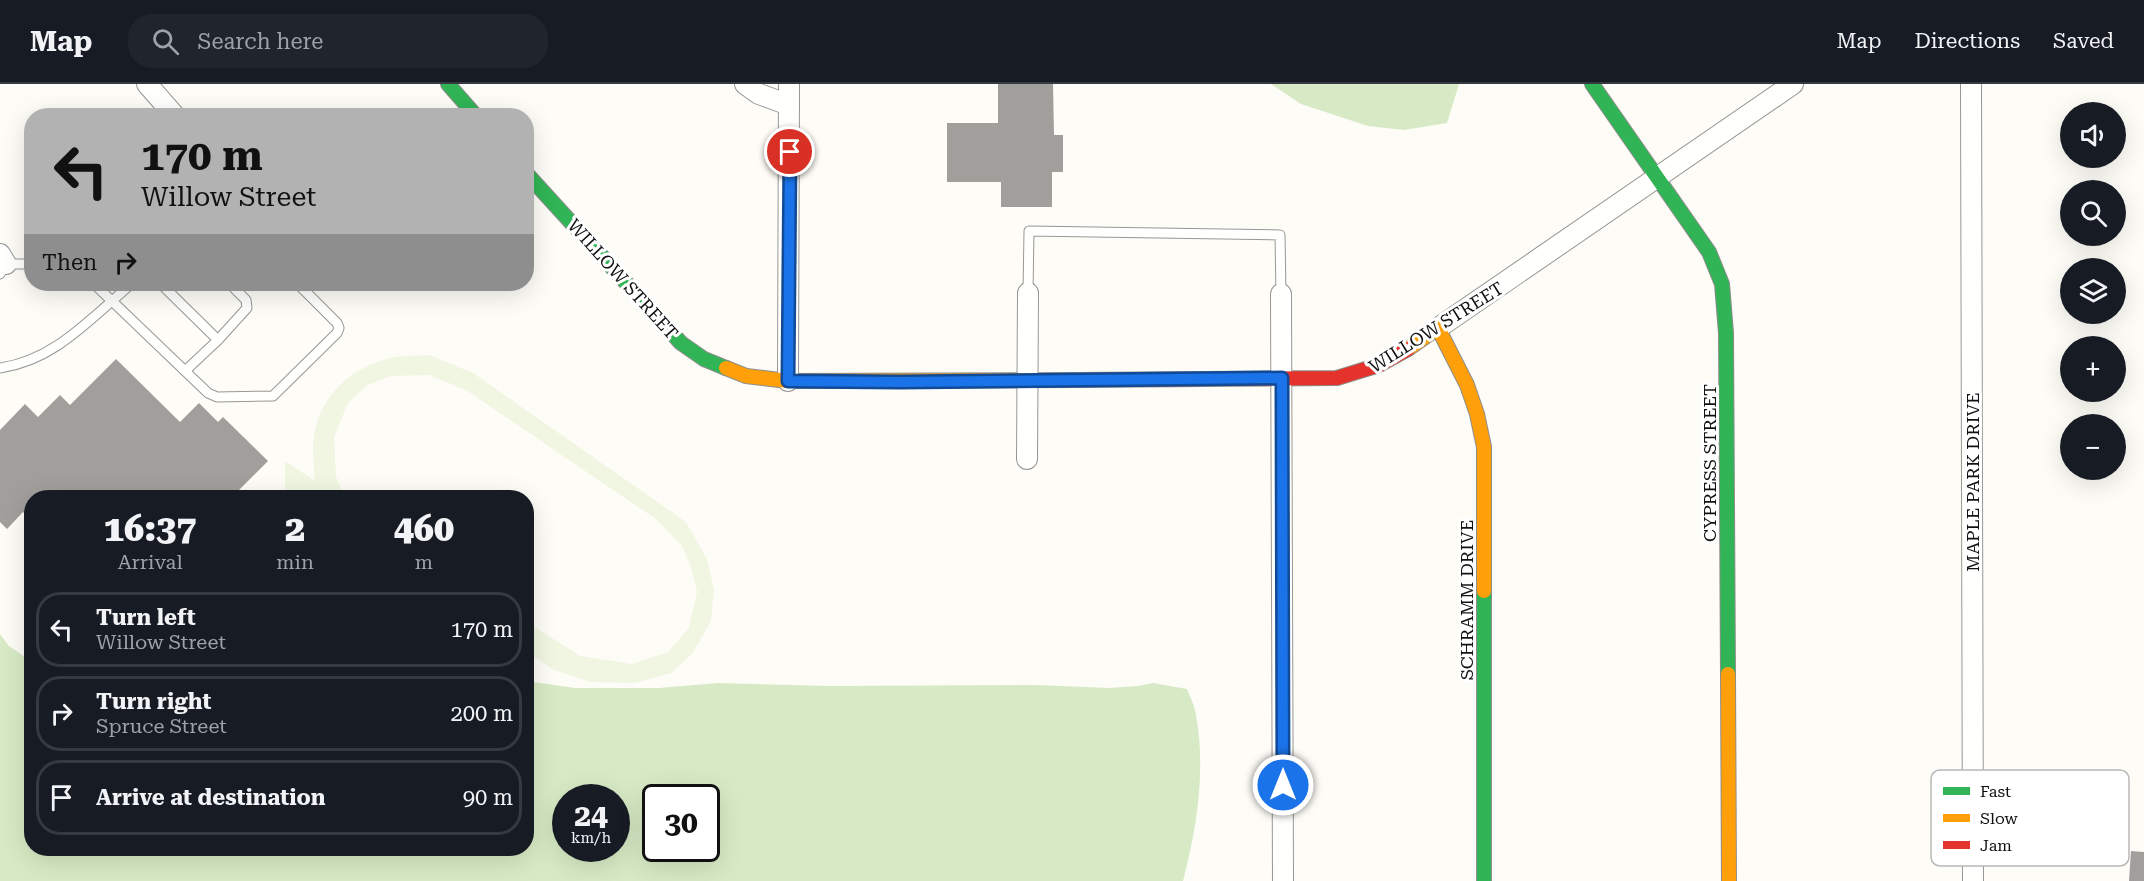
<!DOCTYPE html>
<meta charset="utf-8">
<style>
body{margin:0;font-family:"Roboto Serif",serif;background:#20242c;color:#f1f3f6;height:100vh;display:flex;flex-direction:column;font-size:22px;white-space:nowrap}
*{box-sizing:border-box;margin:0}
p{font-size:20px;color:#9ea1a6}
.icon{flex:none;width:33px;height:33px;fill:none;stroke:currentColor;stroke-width:2;stroke-linecap:round;stroke-linejoin:round}
.map{position:relative;flex:1;overflow:hidden}
.drawer{position:absolute;left:24px;top:406px;width:510px;height:366px;display:flex;flex-direction:column;background:#171b24;border-radius:24px;box-shadow:0 6px 24px #0002}
.drawer>*{flex:none}
.top-card{position:absolute;left:24px;top:24px;width:510px;height:183px;border-radius:24px;box-shadow:0 6px 24px #0002;background:#b2b2b3;color:#111;overflow:hidden}
.tools{position:absolute;left:2060px;top:18px;display:grid;gap:12px}
.tools a{display:grid;place-items:center;width:66px;height:66px;border-radius:50%;background:#171b24;box-shadow:0 6px 24px #0002;font-size:30px}
.speed{position:absolute;left:552px;top:700px;display:flex;gap:12px;font-size:30px;font-weight:700;text-align:center}
.speed>*{display:grid;place-content:center;width:78px;height:78px;border-radius:50%;background:#171b24;box-shadow:0 6px 24px #0002;line-height:1}
.speed small{font-size:15px;font-weight:400}
.speed .limit{border:3px solid #111;border-radius:9px;background:#fff;color:#111}
.pin{position:absolute;display:grid;place-items:center;width:51px;height:51px;color:#fff;margin:-26px;border:3px solid #fff;border-radius:50%;box-shadow:0 2px 6px #0007}
.me{position:absolute;width:66px;margin:-33px;rotate:0deg;stroke-linejoin:round;filter:drop-shadow(0 0 4px #0008)}
.turn{display:flex;align-items:center;gap:21px;height:126px;padding:0 18px;font-size:27px}
.turn .icon{width:78px;height:78px;stroke-width:2.5}
.turn b{display:block;font-size:42px;line-height:51px}
.then{display:flex;align-items:center;height:57px;padding:0 18px;background:#0003;gap:12px;font-size:22px}
.eta{display:flex;justify-content:space-evenly;align-items:center;height:102px;text-align:center}
.eta b{font-size:36px;font-weight:800;line-height:42px}
ul{padding:0;list-style:none}
li{display:flex;align-items:center;gap:18px;height:75px;margin:0 12px 9px;padding:0 6px;border:3px solid #363941;border-radius:24px}
li div{flex:1}
li b{display:block;font-size:22px}
li em{font-style:normal}
header{display:flex;align-items:center;gap:36px;box-sizing:border-box;height:84px;padding:0 30px;background:#171b24;border-bottom:2px solid #363941}
header strong{font-size:28px}
nav{display:flex;gap:33px;margin-inline-start:auto;font-size:21px}
.search{width:420px;height:54px;background:#20242c;display:flex;align-items:center;gap:15px;box-sizing:border-box;padding:0 21px;border-radius:24px;color:#9ea1a6;font-size:22px}
.map>svg:first-child{display:block}
.forest{fill:#d8eac5;fill-rule:evenodd}
.pitch{fill:#f0f6e1}
.building{fill:#a19f9c}
.lines{fill:none;stroke-linecap:round;stroke-linejoin:round}
.lane-casing{stroke:#979795;stroke-width:11}
.street-casing{stroke:#979795;stroke-width:22}
.fast-casing{stroke:#8e8d8b;stroke-width:16}
.slow-casing{stroke:#8e8d8b;stroke-width:16}
.jam-casing{stroke:#8e8d8b;stroke-width:16}
.lane{stroke:#fffffe;stroke-width:9}
.street{stroke:#fffffe;stroke-width:20}
.fast{stroke:#30b455;stroke-width:14}
.slow{stroke:#ff9f0a;stroke-width:14}
.jam{stroke:#e5322d;stroke-width:14}
.route-casing{stroke:#114b97;stroke-width:15}
.route{stroke:#1a73e8;stroke-width:10}
.labels{text-anchor:middle;dominant-baseline:central;stroke-width:6;stroke-linejoin:round;paint-order:stroke}
.street-label{font-size:18px;fill:#111;stroke:#fff}
.key{fill:#fff;stroke:#b8b8b8;stroke-width:1.5}
.key-label{font-size:16px;fill:#111}
</style>
<header>
<strong>Map</strong>
<div class="search"><svg class="icon" aria-label="search" viewBox="0 0 24 24"><circle cx="10" cy="10" r="6"/><path d="M15 15l6 6"/></svg>Search here</div>
<nav><a>Map</a><a>Directions</a><a>Saved</a></nav>
</header>
<div class="map">
<svg width="2144" height="797" viewBox="0 0 2144 797">
<rect width="100%" height="100%" fill="#fdfcf7"/>
<g class="forest">
<polygon points="1271,0 1459,0 1447,39 1404,46 1368,42 1301,20"/>
<path d="M0 550 9 562 31 577 32 765H526L527 597 575 604H659L718 599 830 602 1038 601 1109 604 1138 602 1153 599 1187 605C1190 613 1195 622 1196 631 1206 687 1197 743 1183 797H0ZM566 714H616V765H566ZM656 714H706V765H656Z"/>
</g>
<path class="pitch" d="M429 271 473 289 686 438 707 475 714 506 711 537 692 570 671 589 635 599 591 598 554 586 527 568V538L580 572 632 580 668 568 689 544 697 508 691 483 682 462 656 435 466 306 429 291 390 292 366 302 348 319 334 353 336 393 345 414H298L285 405V377L315 397C314 387 313 375 313 365 314 319 345 286 387 275 400 271 416 272 429 271Z"/>
<g class="building">
<polygon points="998,0 1053,0 1054,51 1063,51 1063,88 1052,88 1052,123 1001,123 1001,98 947,98 947,39 998,39"/>
<polygon points="116,275 180,338 199,319 218,338 223,333 268,377 231,414 32,414 32,437 23,428 7,445 0,438 0,346 25,320 38,333 60,311 70,321"/>
<polygon points="2131,767 2144,768 2144,797 2129,797"/>
</g>
<g class="lines">
<defs>
<g id="lane">
<polyline points="0,190 6,180 32,180"/>
<polyline points="131,200 112,217 208,309 217,313 273,312 337,249 339,244 337,239 298,200"/>
<polyline points="161,200 218,256 185,287"/>
<polyline points="1028,209 1029,147 1280,151 1281,210"/>
<polyline points="218,256 247,224 246,216 230,200"/>
<path d="M0 284C47 277 78 247 112 217L94 200"/>
</g>
<g id="street">
<polyline points="147,0 175,32"/>
<polyline points="745,0 759,10 789,21"/>
<polyline points="1971,0 1973,797"/>
<polyline points="0,170 6,180"/>
<polyline points="1281,210 1283,797"/>
<polyline points="1438,244 1793,0"/>
<polyline points="788,297 789,0"/>
<polyline points="1027,375 1028,209"/>
</g>
<g id="fast">
<polyline points="448,0 476,32"/>
<polyline points="1592,0 1709,168 1722,200 1726,249 1728,590"/>
<polyline points="526,89 681,259 704,275 726,284"/>
<polyline points="1484,507 1484,797"/>
</g>
<g id="slow">
<polyline points="1408,265 1438,244 1467,301 1477,330 1484,363 1484,507"/>
<polyline points="726,284 746,292 788,297 1077,296"/>
<polyline points="1728,590 1729,797"/>
</g>
<polyline id="jam" points="1077,296 1337,294 1379,281 1408,265"/>
</defs>
<use href="#lane" class="lane-casing"/>
<use href="#street" class="street-casing"/>
<use href="#fast" class="fast-casing"/>
<use href="#slow" class="slow-casing"/>
<use href="#jam" class="jam-casing"/>
<use href="#lane" class="lane"/>
<use href="#street" class="street"/>
<use href="#fast" class="fast"/>
<use href="#slow" class="slow"/>
<use href="#jam" class="jam"/>
</g>
<g class="lines">
<defs>
<polyline id="route" points="790,68 788,297 900,298 1282,294 1283,701"/>
</defs>
<use href="#route" class="route-casing"/>
<use href="#route" class="route"/>
</g>
<g class="labels">
<g class="street-label">
<text transform="translate(623 195) rotate(48)">WILLOW STREET</text>
<text transform="translate(1436 243) rotate(-32)">WILLOW STREET</text>
<text transform="translate(1709 379) rotate(-90)">CYPRESS STREET</text>
<text transform="translate(1972 398) rotate(-90)">MAPLE PARK DRIVE</text>
<text transform="translate(1466 516) rotate(-90)">SCHRAMM DRIVE</text>
</g>
</g>
<rect x="1931" y="686" width="198" height="96" rx="9" class="key"/>
<rect x="1943" y="703" width="27" height="8" fill="#30b455"/>
<rect x="1943" y="730" width="27" height="8" fill="#ff9f0a"/>
<rect x="1943" y="757" width="27" height="8" fill="#e5322d"/>
<g class="key-label">
<text x="1980" y="713">Fast</text>
<text x="1980" y="740">Slow</text>
<text x="1980" y="767">Jam</text>
</g>
</svg>
<div class="tools">
<a><svg class="icon" aria-label="sound" viewBox="0 0 24 24"><path d="M4 9h4l5-4v14l-5-4H4zM17 9q2 3 0 6"/></svg></a>
<a><svg class="icon" aria-label="search" viewBox="0 0 24 24"><circle cx="10" cy="10" r="6"/><path d="M15 15l6 6"/></svg></a>
<a><svg class="icon" aria-label="layers" viewBox="0 0 24 24"><path d="M12 4l9 5-9 5-9-5zM3 14l9 5 9-5"/></svg></a>
<a>+</a>
<a>−</a>
</div>
<div class="speed"><div>24<small>km/h</small></div><div class="limit">30</div></div>
<div class="pin" style="left:790px;top:68px;background:#d93025"><svg class="icon" aria-label="arrive" viewBox="0 0 24 24"><path d="M6 21V4h12l-3 4 3 4H6"/></svg></div>
<svg class="me" style="left:1283px;top:701px" viewBox="-20 -20 40 40"><circle r="17" fill="#1a73e8" stroke="#fff" stroke-width="3"/><path d="M0-11L8 9 0 5-8 9z" fill="#fff"/></svg>
<div class="top-card">
<div class="turn"><svg class="icon" aria-label="left" viewBox="0 0 24 24"><path d="M17 20v-9H6M10 6l-5 5 5 5"/></svg><div><b>170 m</b>Willow Street</div></div>
<div class="then">Then<svg class="icon" aria-label="right" viewBox="0 0 24 24"><path d="M7 20v-9h11M14 6l5 5-5 5"/></svg></div>
</div>
<section class="drawer">
<div class="eta">
<div><b>16:37</b><p>Arrival</p></div>
<div><b>2</b><p>min</p></div>
<div><b>460</b><p>m</p></div>
</div>
<ul>
<li><svg class="icon" aria-label="left" viewBox="0 0 24 24"><path d="M17 20v-9H6M10 6l-5 5 5 5"/></svg><div><b>Turn left</b><p>Willow Street</p></div><em>170 m</em></li>
<li><svg class="icon" aria-label="right" viewBox="0 0 24 24"><path d="M7 20v-9h11M14 6l5 5-5 5"/></svg><div><b>Turn right</b><p>Spruce Street</p></div><em>200 m</em></li>
<li><svg class="icon" aria-label="arrive" viewBox="0 0 24 24"><path d="M6 21V4h12l-3 4 3 4H6"/></svg><div><b>Arrive at destination</b></div><em>90 m</em></li>
</ul>
</section>
</div>
